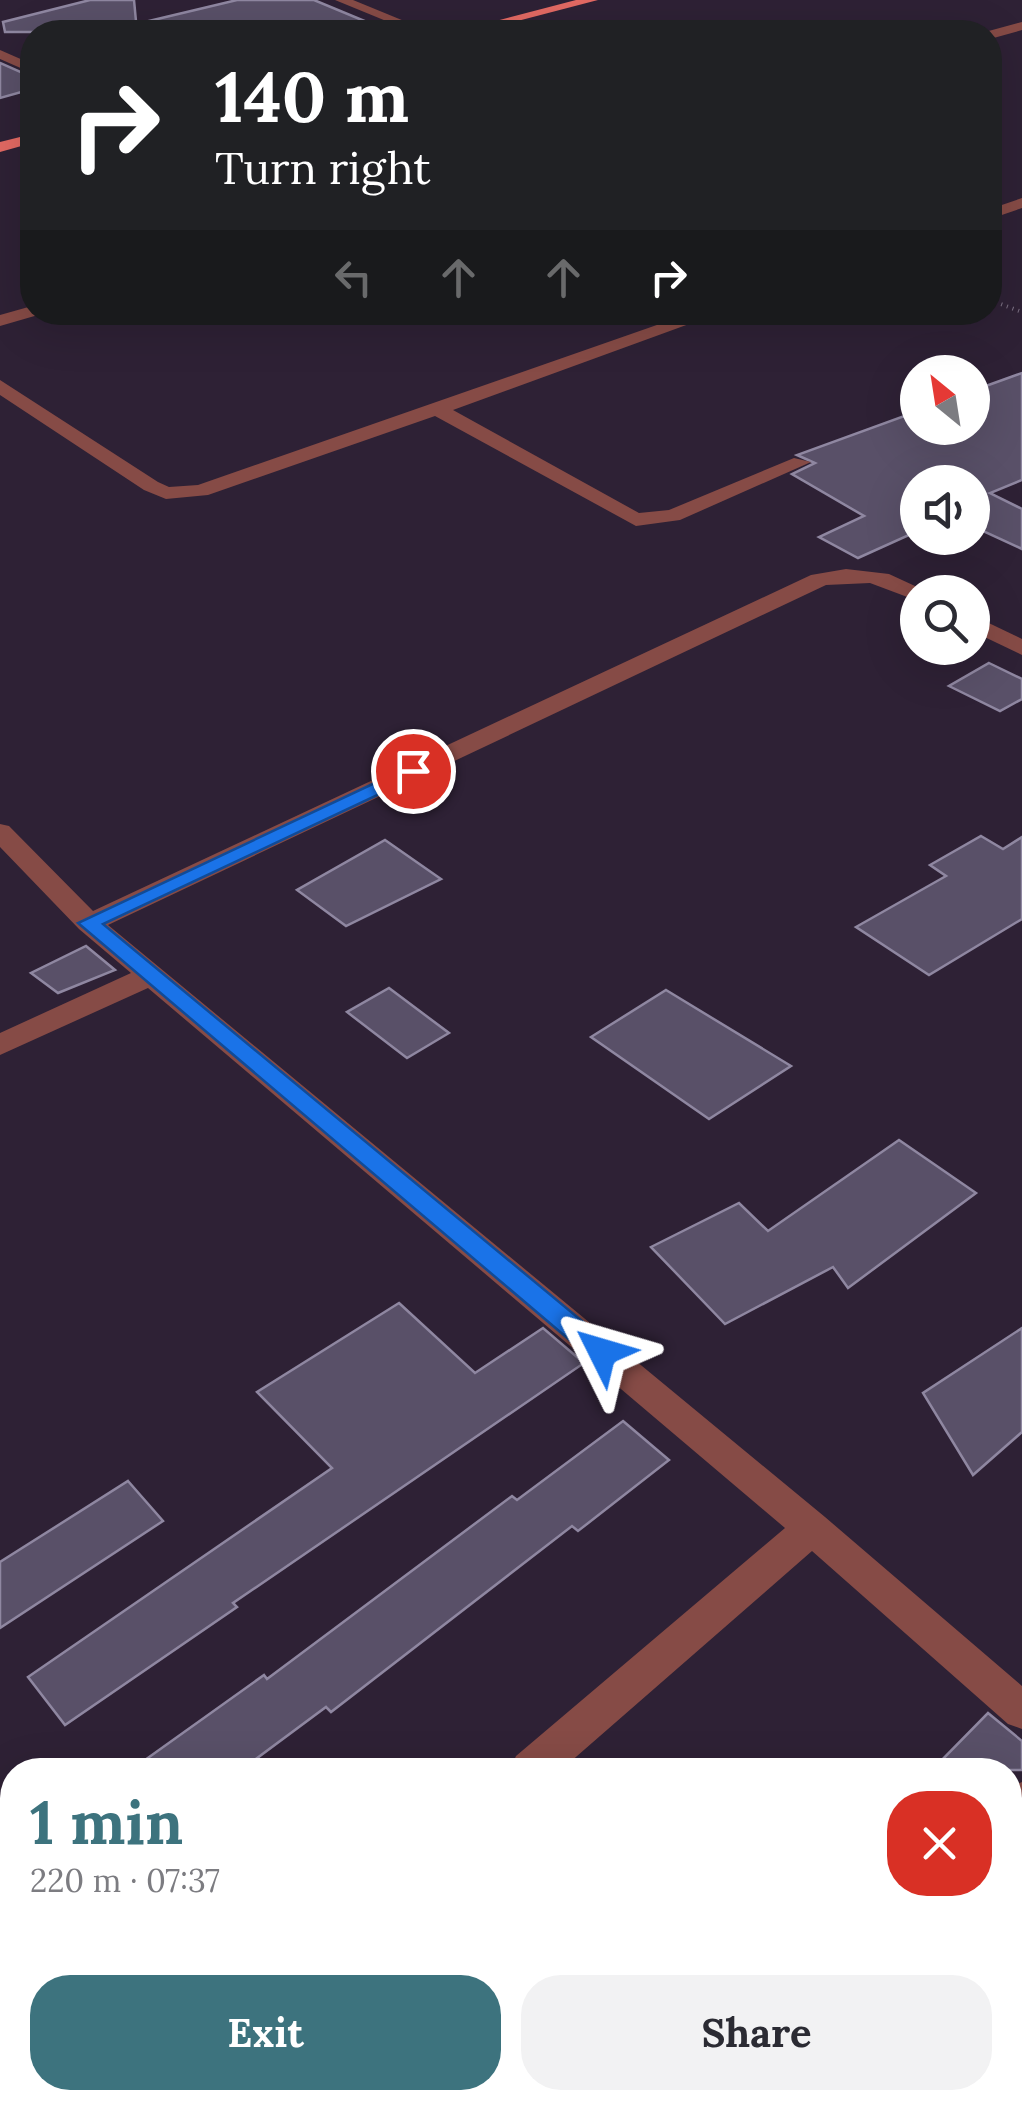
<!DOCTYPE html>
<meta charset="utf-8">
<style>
body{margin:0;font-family:Lora,serif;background:#f2f2f3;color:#2b2b33;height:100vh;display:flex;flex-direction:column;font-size:38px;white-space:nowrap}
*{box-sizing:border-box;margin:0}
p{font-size:32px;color:#7c7c81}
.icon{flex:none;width:55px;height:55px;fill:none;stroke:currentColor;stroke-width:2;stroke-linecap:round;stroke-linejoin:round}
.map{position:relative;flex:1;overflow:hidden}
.details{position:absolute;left:0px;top:1758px;width:1022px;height:352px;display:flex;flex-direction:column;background:#fff;border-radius:40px 40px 0 0;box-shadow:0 10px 40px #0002}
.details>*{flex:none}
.banner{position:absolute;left:20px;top:20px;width:982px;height:305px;border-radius:40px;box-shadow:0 10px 40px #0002;background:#202124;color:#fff;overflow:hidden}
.needle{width:65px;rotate:330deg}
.tools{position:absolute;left:900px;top:355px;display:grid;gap:20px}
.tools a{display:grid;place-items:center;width:90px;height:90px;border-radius:50%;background:#fff;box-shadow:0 10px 40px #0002;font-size:50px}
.pin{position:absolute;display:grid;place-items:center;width:85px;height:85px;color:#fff;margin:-42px;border:5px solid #fff;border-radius:50%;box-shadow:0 2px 10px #0007}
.me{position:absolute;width:110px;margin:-55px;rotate:310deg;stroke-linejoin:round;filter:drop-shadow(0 0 8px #0008)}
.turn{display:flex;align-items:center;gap:35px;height:210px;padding:0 30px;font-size:45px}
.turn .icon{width:130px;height:130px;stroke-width:2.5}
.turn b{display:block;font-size:70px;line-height:85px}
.lanes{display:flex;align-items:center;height:95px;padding:0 30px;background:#0003;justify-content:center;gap:50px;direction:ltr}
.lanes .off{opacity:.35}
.round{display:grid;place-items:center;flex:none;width:105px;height:105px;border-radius:40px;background:#f2f2f3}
.summary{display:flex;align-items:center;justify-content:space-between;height:170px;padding:0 30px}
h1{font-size:60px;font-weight:700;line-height:75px;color:#3d737e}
.button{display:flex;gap:20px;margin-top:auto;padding:20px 30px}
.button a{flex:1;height:115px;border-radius:40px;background:#3d737e;color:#fff;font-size:40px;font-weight:700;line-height:115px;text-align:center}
.button a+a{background:#f2f2f3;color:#2b2b33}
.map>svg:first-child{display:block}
.building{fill:#595068;stroke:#8f87a1;stroke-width:2.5}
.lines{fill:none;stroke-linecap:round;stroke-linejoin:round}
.path{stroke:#7c7183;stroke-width:4;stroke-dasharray:1 5;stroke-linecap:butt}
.street{fill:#864b46;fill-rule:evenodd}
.primary{fill:#e26963;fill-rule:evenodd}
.route{fill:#1a73e8;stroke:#114b97;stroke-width:2.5}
</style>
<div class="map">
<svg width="1022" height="2109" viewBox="0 0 1022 2109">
<rect width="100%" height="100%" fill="#2e2135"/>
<g class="building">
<polygon points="90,0 134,0 137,32 5,32 3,22"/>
<polygon points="237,0 314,0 391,32 151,32 149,21"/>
<polygon points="0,63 32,77 32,89 0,98"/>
<polygon points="1022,373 1022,480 990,493 1022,509 1022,549 972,526 972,482 918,482 918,531 858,558 819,537 864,516 792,474 815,463 797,455 918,411 918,428 972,428 972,391"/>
<polygon points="989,663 1022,679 1022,699 1000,711 949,686"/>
<polygon points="981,836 1003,849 1022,837 1022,919 929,975 856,927 946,876 930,865"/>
<polygon points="385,840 441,879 346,926 297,890"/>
<polygon points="86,946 115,970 58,993 31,973"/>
<polygon points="389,988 449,1033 407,1058 347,1012"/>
<polygon points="666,990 791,1066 709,1119 591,1037"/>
<polygon points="899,1140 976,1193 848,1288 833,1267 725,1324 651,1247 739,1203 768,1231"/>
<polygon points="399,1303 475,1373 543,1328 584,1363 233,1603 237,1607 65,1725 28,1677 332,1468 257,1392"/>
<polygon points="1022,1328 1022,1432 973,1475 923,1393"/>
<polygon points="623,1421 669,1460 578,1531 572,1526 331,1712 326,1707 241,1770 131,1770 264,1675 267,1679 512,1496 517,1500"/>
<polygon points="128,1481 163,1521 0,1628 0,1562"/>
<polygon points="988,1713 1022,1741 1022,1770 932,1770"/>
</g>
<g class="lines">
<polyline class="path" points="990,300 1022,312"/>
<g class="street">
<polygon points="335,0 353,0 431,32 413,32"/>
<polygon points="1022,22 1022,30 990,39 990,32 985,32"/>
<polygon points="0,50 32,64 32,73 0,59"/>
<polygon points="1022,198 1022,208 990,219 990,209"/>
<polygon points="32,306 38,315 0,326 0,315"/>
<polygon points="694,312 722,312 453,410 639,513 669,510 794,458 811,462 680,520 636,526 435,416 208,495 166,499 144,490 0,395 0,380 158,482 169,487 198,485"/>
<polygon points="846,569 889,574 928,592 918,592 918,601 870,583 826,585 108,925 825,1517 1022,1686 1022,1729 1008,1724 812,1551 561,1770 510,1770 516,1756 785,1528 148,988 0,1055 0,1033 131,973 79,929 0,847 0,824 9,826 93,911 811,575"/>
<polygon points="972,615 1022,639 1022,655 972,631"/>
<polygon points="1022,1782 1022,1839 1010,1844 1010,1787"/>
<polygon points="0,2069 12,2074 12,2098 32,2098 37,2109 0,2109"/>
<polygon points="663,2098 718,2098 723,2109 668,2109"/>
<polygon points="772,2098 825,2098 820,2109 767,2109"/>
</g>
<g class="primary">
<polygon points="576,0 598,0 475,32 454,32"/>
<polygon points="32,134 32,143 0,152 0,142"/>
</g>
</g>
<polygon class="route" points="413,765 422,771 420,775 103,924 611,1345 615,1352 611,1359 592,1359 78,923"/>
</svg>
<div class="tools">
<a><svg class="needle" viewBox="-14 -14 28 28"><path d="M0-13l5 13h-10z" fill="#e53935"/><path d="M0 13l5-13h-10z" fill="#7c7c81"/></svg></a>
<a><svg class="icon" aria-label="sound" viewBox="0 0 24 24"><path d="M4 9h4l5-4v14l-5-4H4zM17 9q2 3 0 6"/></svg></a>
<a><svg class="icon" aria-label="search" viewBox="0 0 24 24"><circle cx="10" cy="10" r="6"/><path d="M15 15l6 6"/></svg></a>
</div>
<div class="pin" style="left:413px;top:771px;background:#d93025"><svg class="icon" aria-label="arrive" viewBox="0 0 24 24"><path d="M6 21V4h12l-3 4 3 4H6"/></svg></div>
<svg class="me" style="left:602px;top:1352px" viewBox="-20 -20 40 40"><path d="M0-17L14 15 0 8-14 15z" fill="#1a73e8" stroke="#fff" stroke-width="4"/></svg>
<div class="banner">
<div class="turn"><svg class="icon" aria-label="right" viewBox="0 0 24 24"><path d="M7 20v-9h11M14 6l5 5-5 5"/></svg><div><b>140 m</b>Turn right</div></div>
<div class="lanes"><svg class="icon off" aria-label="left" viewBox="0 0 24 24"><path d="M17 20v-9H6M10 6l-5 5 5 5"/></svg><svg class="icon off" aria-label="ahead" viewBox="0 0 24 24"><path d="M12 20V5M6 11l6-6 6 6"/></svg><svg class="icon off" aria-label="ahead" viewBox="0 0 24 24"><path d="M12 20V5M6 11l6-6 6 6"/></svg><svg class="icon" aria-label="right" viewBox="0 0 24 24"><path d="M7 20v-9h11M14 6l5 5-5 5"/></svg></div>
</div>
<section class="details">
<div class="summary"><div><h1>1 min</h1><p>220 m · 07:37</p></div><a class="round" style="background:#d93025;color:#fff"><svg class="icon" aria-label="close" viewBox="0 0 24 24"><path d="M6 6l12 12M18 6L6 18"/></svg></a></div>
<div class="button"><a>Exit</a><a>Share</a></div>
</section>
</div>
